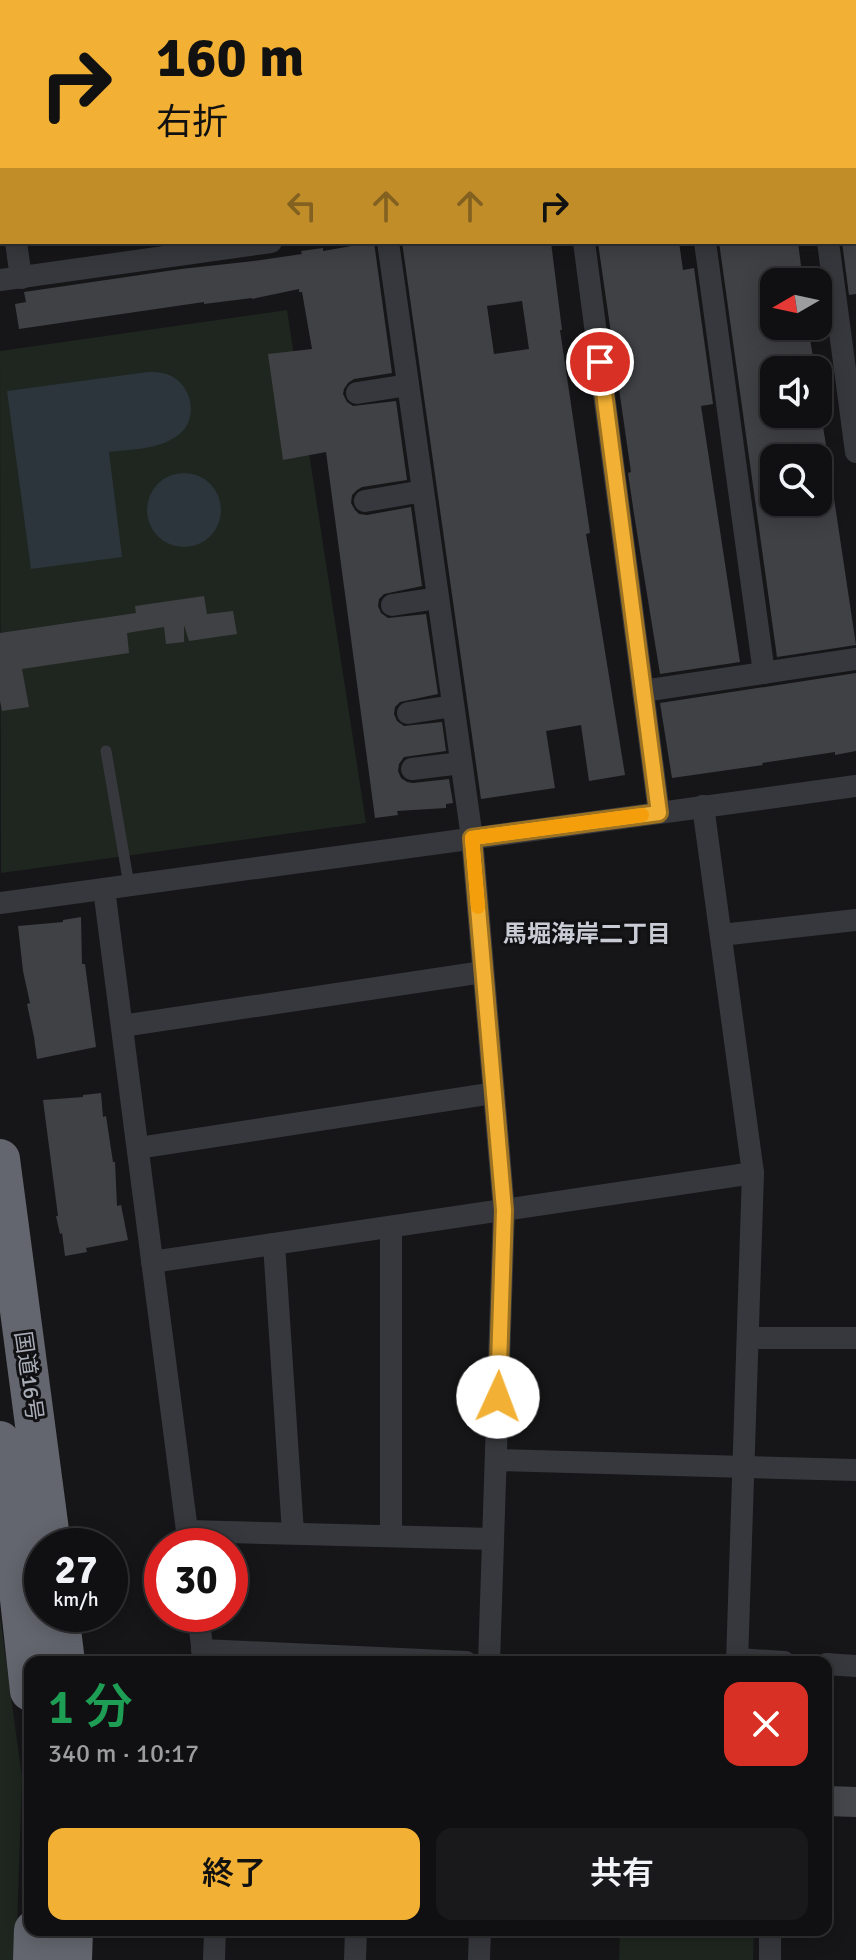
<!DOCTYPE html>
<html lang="ja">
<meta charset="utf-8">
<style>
body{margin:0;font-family:Signika,"Noto Sans JP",sans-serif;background:#19191b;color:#f1f3f6;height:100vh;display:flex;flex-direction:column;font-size:30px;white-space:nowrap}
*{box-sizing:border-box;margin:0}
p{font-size:26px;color:#9c9d9f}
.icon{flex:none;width:44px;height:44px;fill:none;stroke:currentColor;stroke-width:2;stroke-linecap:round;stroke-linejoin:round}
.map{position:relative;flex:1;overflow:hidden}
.sheet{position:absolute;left:24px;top:1656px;width:808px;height:280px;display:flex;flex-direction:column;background:#101012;border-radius:16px;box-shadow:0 4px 20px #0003,0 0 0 2px #303032}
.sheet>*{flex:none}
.hud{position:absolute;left:0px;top:0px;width:856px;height:244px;box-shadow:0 4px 20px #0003,0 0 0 2px #303032;background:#f2b134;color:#111;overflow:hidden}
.needle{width:52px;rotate:261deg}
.fabs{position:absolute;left:760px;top:268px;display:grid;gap:16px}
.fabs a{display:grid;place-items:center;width:72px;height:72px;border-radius:16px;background:#101012;box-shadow:0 4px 20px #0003,0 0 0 2px #303032;font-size:40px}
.speed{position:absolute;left:24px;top:1528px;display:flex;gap:16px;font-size:40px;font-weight:700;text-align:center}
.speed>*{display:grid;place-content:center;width:104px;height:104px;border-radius:50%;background:#101012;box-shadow:0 4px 20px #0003,0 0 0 2px #303032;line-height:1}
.speed small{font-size:20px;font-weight:400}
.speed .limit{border:12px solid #d22;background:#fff;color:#111}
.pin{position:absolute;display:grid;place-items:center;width:68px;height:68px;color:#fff;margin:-34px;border:4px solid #fff;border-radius:50%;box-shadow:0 2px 8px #0007}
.me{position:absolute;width:88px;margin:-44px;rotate:2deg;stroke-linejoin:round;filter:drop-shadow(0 0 6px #0008)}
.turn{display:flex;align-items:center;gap:28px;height:168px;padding:0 24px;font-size:36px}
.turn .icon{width:104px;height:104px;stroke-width:2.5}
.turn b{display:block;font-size:56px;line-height:68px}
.lanes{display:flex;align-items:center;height:76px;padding:0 24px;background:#0003;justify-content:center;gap:40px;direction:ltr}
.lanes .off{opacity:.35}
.round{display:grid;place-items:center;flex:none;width:84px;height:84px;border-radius:16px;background:#19191b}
.headline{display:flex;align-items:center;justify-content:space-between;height:136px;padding:0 24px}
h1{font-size:48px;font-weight:600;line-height:60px;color:#1e9e55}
.cta{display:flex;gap:16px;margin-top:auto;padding:16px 24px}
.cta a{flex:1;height:92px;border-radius:16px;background:#f2b134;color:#111;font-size:32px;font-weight:600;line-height:92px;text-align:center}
.cta a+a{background:#19191b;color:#f1f3f6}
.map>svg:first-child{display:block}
.green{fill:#1e261f}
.water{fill:#2c353c}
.building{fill:#404145;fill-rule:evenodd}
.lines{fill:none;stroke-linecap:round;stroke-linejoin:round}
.lane{stroke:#37383d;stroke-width:11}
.street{stroke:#37383d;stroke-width:22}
.secondary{stroke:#45474d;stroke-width:30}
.highway{stroke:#63666e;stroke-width:40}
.route-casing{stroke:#9d7322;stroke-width:20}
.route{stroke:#f2b134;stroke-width:14}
.slow{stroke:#f59e0b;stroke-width:14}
.labels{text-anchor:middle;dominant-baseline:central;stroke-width:6;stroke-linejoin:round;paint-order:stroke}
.street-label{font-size:22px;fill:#a8adb8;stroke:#111113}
.neighbourhood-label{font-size:24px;font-weight:bold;fill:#c9ccd4;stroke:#111113}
</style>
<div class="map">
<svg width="856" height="1960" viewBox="0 0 856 1960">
<rect width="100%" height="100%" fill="#161618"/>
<g class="green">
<polygon points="287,310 366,823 1,873 0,351"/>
<polygon points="0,1616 22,1777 16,1960 0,1960"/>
<polygon points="620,1930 754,1930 753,1960 619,1960"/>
</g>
<g class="water">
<path d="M148 372C157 372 164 372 173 377 194 389 198 422 177 436 157 450 132 449 109 452L122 557 31 569 7 391Z"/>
<circle cx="184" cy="510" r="37"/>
</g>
<g class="building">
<polygon points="374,242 392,373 354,379 348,383 344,389 343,394 347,402 353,406 396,401 407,480 362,487 357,490 352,495 351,503 355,510 359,514 367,515 411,507 422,586 384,594 379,599 378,606 381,613 388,618 426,614 438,694 400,702 395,707 394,714 397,721 404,726 442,722 446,751 404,757 399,764 398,771 401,778 407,782 413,783 449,779 453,803 446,804 446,808 397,811 398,815 375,818 326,452 283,460 268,354 312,349 302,292 299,292 299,289 252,299 252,298 204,304 204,302 19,329 15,304 26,302 24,292 181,269 254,261 302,254 301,251 323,248 323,251"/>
<path d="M402 242H551L562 330H560L590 533 586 534 625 775 589 781 581 725 546 731 555 788 481 799ZM522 301 529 349 494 354 487 306Z"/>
<polygon points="607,242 679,242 683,270 694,268 713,404 701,406 740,662 660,674 634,514 628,473 631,472 598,243"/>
<polygon points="719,242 798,242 803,282 774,282 774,326 808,326 815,370 768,370 774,414 821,414 828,458 774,458 774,502 818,502 818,466 829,465 856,645 777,657"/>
<polygon points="842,242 856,242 856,294 849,295"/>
<polygon points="204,596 207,614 233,611 237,634 189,641 184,625 184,642 166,644 164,627 127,633 129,653 22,669 29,707 2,711 0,701 0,633 136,613 135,606"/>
<polygon points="856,673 856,751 835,755 835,752 762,763 763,765 672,778 660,703"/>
<polygon points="81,917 82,964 85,964 96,1047 37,1059 34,1037 27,1004 30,1003 23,971 18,926 63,922 63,920"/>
<polygon points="101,1093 103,1117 106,1116 113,1162 115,1162 117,1206 121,1205 128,1240 86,1248 87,1252 65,1256 62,1233 60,1234 56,1216 58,1216 43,1100 83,1097 83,1095"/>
</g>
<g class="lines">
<polyline class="lane" points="106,751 129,885"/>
<g class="street">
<polyline points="353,0 353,2"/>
<polyline points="597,0 598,2"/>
<polyline points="0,218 2,218"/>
<polyline points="16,242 21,278"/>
<polyline points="388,242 472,838 504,1210 489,1662"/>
<polyline points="584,242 659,813"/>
<polyline points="705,242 764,673"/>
<polyline points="828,242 856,452"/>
<polyline points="0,280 271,242"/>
<polyline points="357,393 408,385"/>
<polyline points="365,501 423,491"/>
<polyline points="392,605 438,598"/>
<polyline points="643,691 856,659"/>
<polyline points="408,713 453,706"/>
<polyline points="412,769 461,763"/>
<polyline points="703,806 753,1173 737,1662"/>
<polyline points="104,889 189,1546"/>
<polyline points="0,903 856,786"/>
<polyline points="721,935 856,920"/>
<polyline points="122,1026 483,972"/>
<polyline points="138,1148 494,1093"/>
<polyline points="274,1244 293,1533"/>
<polyline points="152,1262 753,1173"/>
<polyline points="748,1338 856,1338"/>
<polyline points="496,1460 856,1470"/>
<polyline points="187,1531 493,1539"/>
<polyline points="391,1536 391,1227"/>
<polyline points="198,1614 204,1662"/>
<polyline points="202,1650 466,1662"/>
<polyline points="737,1659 784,1662"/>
<polyline points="826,1664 856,1666"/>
<polyline points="214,1960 215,1930"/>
<polyline points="355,1960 356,1930"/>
<polyline points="479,1960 480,1930"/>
<polyline points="770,1960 770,1930"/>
</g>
<g class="secondary">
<polyline points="854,25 856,24"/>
<polyline points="0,142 2,142"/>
<polyline points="826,1801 856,1802"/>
</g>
<g class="highway">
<polyline points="0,1159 51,1546"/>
<polyline points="0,1441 13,1535 30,1691"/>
<polyline points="59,1614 65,1662"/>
<polyline points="33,1960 34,1930"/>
<polyline points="72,1960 73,1930"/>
</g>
</g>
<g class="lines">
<defs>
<polyline id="route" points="498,1397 504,1210 472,838 659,813 600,362"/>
</defs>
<use href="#route" class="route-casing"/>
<use href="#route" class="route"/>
<polyline class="slow" points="478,907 472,838 642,815"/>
</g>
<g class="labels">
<g class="street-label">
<text transform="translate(29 1376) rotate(82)">国道16号</text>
</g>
<g class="neighbourhood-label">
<text x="587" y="934">馬堀海岸二丁目</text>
</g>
</g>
</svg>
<div class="fabs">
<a><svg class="needle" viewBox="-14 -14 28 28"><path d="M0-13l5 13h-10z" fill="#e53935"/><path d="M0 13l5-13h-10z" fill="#9c9d9f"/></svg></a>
<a><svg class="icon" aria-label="sound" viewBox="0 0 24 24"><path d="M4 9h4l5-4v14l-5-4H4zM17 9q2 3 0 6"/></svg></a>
<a><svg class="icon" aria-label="search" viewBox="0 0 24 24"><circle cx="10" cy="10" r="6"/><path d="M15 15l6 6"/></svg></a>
</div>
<div class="speed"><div>27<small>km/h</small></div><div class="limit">30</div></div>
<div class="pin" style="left:600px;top:362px;background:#d93025"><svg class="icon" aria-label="arrive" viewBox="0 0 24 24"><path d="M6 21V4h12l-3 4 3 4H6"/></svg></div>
<svg class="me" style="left:498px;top:1397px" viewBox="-20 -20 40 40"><circle r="19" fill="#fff"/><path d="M0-13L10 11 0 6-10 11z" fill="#f2b134"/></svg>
<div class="hud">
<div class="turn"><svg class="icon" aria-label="right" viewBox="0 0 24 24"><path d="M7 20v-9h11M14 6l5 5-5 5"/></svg><div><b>160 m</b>右折</div></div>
<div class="lanes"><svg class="icon off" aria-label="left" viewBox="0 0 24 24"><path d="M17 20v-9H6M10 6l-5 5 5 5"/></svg><svg class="icon off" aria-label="ahead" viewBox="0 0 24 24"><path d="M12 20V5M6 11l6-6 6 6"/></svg><svg class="icon off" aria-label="ahead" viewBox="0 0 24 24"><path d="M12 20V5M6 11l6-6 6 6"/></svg><svg class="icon" aria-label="right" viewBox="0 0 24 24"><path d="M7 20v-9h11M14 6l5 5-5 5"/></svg></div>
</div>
<section class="sheet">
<div class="headline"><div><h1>1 分</h1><p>340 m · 10:17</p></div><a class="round" style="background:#d93025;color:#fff"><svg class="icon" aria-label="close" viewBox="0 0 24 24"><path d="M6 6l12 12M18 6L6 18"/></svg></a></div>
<div class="cta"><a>終了</a><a>共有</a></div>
</section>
</div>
